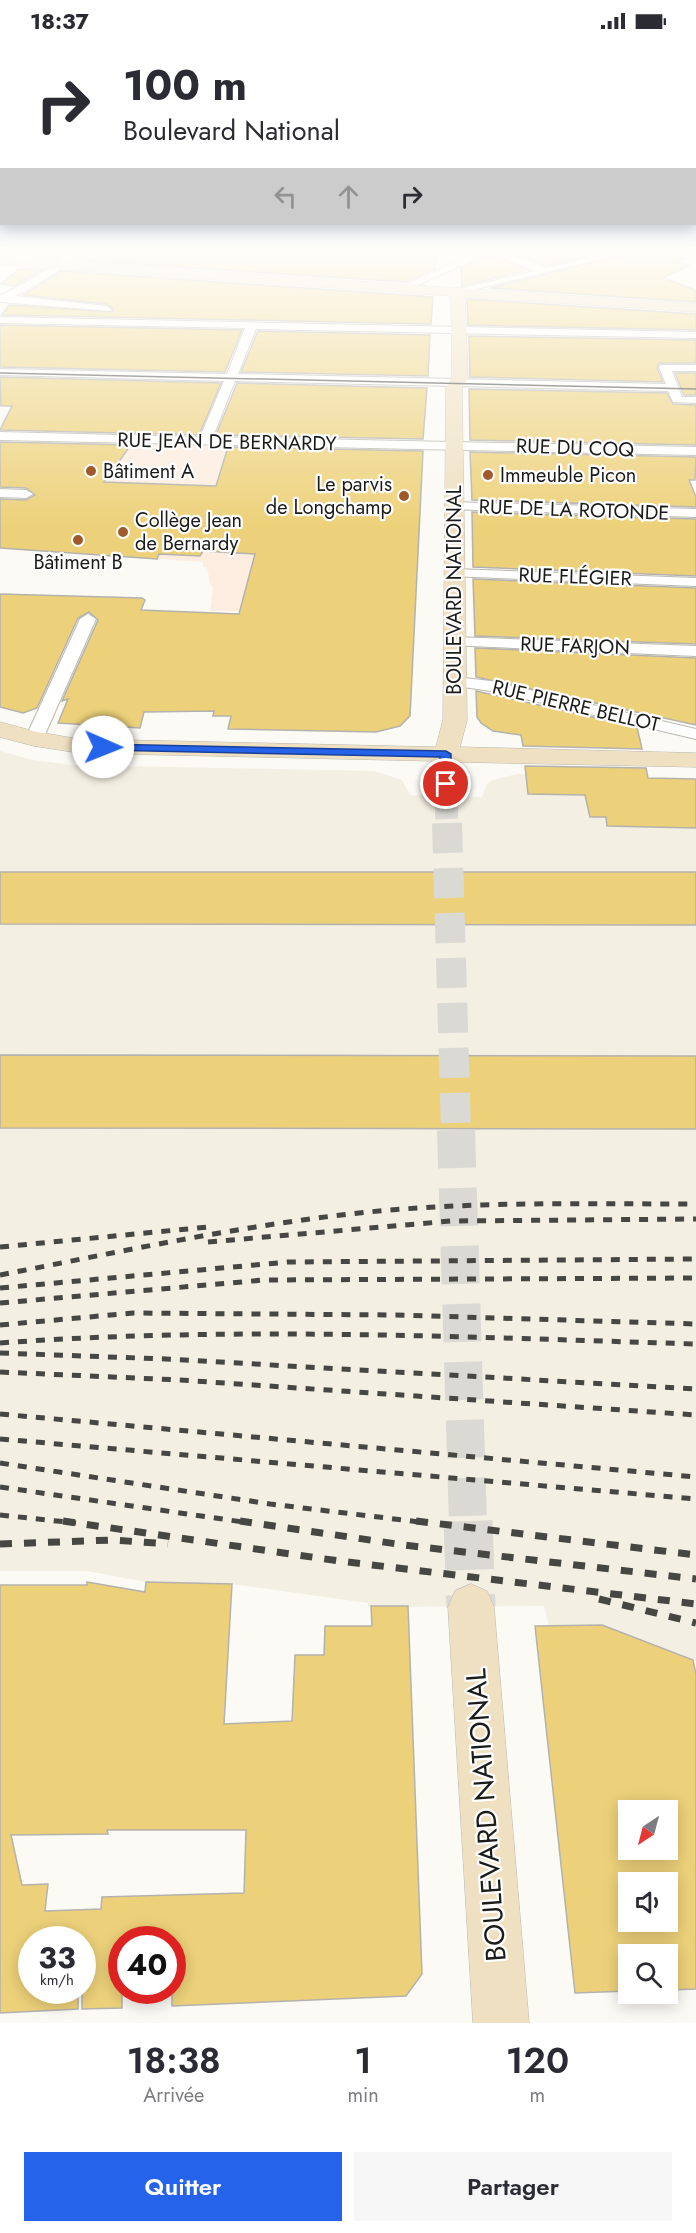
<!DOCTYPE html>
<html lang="fr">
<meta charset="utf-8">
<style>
body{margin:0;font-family:Jost,sans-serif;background:#f7f7f7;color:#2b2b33;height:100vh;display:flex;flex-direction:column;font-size:22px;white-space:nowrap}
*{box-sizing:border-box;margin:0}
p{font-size:20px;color:#7c7c81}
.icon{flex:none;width:33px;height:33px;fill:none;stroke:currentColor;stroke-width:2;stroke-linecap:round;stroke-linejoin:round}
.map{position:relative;height:1981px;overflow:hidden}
.sheet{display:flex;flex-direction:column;background:#fff;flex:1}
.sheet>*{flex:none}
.banner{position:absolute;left:0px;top:0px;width:696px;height:183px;box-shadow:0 3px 15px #0003;background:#fff;color:#2b2b33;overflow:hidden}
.needle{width:39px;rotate:216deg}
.fabs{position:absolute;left:618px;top:1758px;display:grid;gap:12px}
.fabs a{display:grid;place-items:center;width:60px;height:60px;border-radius:0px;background:#fff;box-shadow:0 3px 15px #0003;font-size:30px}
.speed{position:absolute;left:18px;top:1884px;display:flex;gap:12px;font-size:30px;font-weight:700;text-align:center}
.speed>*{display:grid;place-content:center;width:78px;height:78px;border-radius:50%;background:#fff;box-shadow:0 3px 15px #0003;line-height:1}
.speed small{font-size:15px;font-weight:400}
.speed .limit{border:9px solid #d22;background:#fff;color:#111}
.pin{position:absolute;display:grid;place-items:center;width:51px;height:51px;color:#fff;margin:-26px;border:3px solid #fff;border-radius:50%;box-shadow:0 2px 6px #0007}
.me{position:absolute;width:66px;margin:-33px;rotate:91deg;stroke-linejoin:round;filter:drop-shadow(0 0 4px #0008)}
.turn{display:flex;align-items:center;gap:21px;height:126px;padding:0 24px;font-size:27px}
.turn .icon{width:78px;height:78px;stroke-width:2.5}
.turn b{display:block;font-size:42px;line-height:51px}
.lanes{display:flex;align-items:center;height:57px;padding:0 24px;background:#0003;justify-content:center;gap:30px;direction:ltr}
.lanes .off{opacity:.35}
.eta{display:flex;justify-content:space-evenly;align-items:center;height:102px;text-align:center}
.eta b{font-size:36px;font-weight:600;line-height:42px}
.action{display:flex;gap:12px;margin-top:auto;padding:12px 24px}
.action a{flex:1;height:69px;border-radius:0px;background:#2563eb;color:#fff;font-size:24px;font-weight:600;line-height:69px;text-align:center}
.action a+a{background:#f7f7f7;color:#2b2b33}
.status{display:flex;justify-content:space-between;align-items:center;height:42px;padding:0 30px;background:#fff;direction:ltr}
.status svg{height:16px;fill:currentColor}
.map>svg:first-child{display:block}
.built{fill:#f3efe2}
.education{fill:#fdede0}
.building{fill:#edd17a;stroke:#b4b2ad;stroke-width:1.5;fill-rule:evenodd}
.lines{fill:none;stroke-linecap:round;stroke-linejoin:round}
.secondary-tunnel-far3{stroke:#dad9d4;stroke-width:23;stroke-dasharray:23 12;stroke-linecap:butt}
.secondary-tunnel-far2{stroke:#dad9d4;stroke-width:30;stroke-dasharray:30 15;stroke-linecap:butt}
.secondary-tunnel-far1{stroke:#dad9d4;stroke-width:38;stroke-dasharray:38 20;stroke-linecap:butt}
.secondary-tunnel{stroke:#dad9d4;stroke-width:49;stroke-dasharray:49 25;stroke-linecap:butt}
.street-casing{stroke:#b9b8b2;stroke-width:2}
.secondary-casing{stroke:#b9b8b2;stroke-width:1}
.street{fill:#fff;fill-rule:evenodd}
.secondary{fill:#efe0c2;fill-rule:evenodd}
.tram{stroke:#464643;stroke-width:1.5}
.rail-far1{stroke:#464643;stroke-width:5;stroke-dasharray:9 9;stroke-linecap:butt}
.rail{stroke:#464643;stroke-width:7;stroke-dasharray:12 12;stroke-linecap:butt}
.route{fill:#2563eb;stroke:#184099;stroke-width:1.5}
.poi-dot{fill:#9e5a2a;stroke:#fff;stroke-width:2}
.labels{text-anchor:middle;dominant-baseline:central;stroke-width:4.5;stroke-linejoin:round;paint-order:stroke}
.far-street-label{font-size:20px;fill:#1b1b19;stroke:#fff}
.far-poi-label{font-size:20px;fill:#1b1b19;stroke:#fff;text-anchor:start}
.near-street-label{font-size:28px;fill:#1b1b19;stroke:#fff}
</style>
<div class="status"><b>18:37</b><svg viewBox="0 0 49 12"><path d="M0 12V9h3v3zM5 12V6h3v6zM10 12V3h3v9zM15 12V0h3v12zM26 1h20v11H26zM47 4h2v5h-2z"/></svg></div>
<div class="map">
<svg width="696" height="1981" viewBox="0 0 696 1981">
<rect width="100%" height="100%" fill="#fcfaf5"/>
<polygon class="built" points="0,709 33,718 72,723 374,729 402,738 410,753 482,755 487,742 493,738 517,732 696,737 696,1619 602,1583 549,1584 544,1564 368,1565 368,1561 232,1542 146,1540 87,1529 0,1529"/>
<polygon class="education" points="82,400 267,405 261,429 258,498 240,569 210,569 213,546 210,542 207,525 203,525 203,520 0,506 0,482 71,423"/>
<g class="building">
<polygon points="45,208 69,208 58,217 35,215"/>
<polygon points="85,208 436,208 435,227 406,240 75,218"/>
<polygon points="504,208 613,208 546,224"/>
<polygon points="642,208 667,208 670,213 686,217 678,221 689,223 663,236 696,248 696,260 490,246"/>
<polygon points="489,213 528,228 462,244 461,226"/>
<polygon points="19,227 42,228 14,244 1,242"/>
<polygon points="61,229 433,255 431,282 2,273 9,263 112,270 113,266 106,262 23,253"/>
<polygon points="467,257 696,272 696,288 468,283"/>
<polygon points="0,283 242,288 225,330 0,325"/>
<polygon points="258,289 430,293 428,334 241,330"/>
<polygon points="469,294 696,298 696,321 659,321 657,326 663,340 470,335"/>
<polygon points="675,331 696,331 696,353 684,353"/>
<polygon points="0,335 221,341 199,393 0,388 12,364 1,364"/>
<polygon points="237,341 427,346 423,397 216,393"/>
<polygon points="469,347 667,351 673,362 696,363 696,403 470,398"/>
<polygon points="0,400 131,403 104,440 216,444 228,405 423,409 410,674 400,684 376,690 228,687 231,674 213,674 214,669 144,670 140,686 58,681 68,657 62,659 98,578 89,570 78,576 37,666 23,671 0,665 0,552 142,556 145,558 141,568 239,572 255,512 203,509 200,514 159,512 157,517 0,506 0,457 26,458 35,453 26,446 0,445"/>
<polygon points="470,410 696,415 695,438 689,438 696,455 696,465 472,458"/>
<polygon points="472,470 696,477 696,534 473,525"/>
<polygon points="473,537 696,546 696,602 475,594"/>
<polygon points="475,606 696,616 696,683 476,635"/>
<polygon points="476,649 637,685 642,707 523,704 521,693 493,689 481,681 477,675"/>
<polygon points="525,724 646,726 648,736 696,737 696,786 607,784 606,775 590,775 585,753 528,752"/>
<polygon points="0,830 696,830 696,883 0,882"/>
<polygon points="0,1013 696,1014 696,1087 0,1086"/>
<path d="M87 1540 145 1550 146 1540 232 1542 224 1682 292 1679 295 1613H324L325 1584H372L371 1564H408L422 1932 406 1954 172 1964V1898H122V1966L82 1967V1898H32V1948H78V1967L0 1971V1543H87ZM107 1788H246L244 1851 102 1855 101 1867 45 1869 48 1842 22 1843 11 1793 108 1792Z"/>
<path d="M602 1583 693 1618 696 1632V1947L668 1948V1912H628V1949L575 1951 535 1584ZM628 1768H668V1808H628ZM628 1840H668V1880H628Z"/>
</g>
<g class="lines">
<polyline class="secondary-tunnel-far3" points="446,754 447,783"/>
<polyline class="secondary-tunnel-far2" points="447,781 456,1089"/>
<polyline class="secondary-tunnel-far1" points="456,1088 468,1481"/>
<polyline class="secondary-tunnel" points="468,1479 471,1565"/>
<defs>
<g id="street">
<polygon points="72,208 83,208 57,230 16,254 106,264 111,267 110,269 0,260 0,252 4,252 51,226"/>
<polygon points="481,208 498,208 546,226 623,208 640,208 455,252 455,248 536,229 489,211 405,249 397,247"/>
<polygon points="0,275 696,290 696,296 256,287 238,332 666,342 659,325 661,323 696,323 696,329 672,329 682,355 696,355 696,361 673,360 668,349 235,339 213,395 696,405 696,413 0,398 0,390 200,395 224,339 0,333 0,327 227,332 245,286 0,281"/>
<polygon points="0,447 26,448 33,452 26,456 0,455"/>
<polygon points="452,460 696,467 696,475 447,467 445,464"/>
<polygon points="454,527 696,536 696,544 449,534 447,531"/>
<polygon points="88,572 96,577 43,697 34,702 28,701 25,697 80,577"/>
<polygon points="454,595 696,604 696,614 448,603 446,600 448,597"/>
<polygon points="455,635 491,639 696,687 696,697 491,649 449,643 447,640 449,637"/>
</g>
<g id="secondary">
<polygon points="669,208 696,209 696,217 671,211"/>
<polygon points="0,215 696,262 696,270 465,255 468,336 462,345 467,678 460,705 696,711 696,725 458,720 459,754 455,760 446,762 437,760 433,754 434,719 79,711 34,704 0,695 0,680 37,690 79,697 436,705 443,678 446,345 452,336 451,254 0,223"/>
<polygon points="471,1542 487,1549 494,1565 529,1981 473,1981 448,1565 455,1549"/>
</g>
</defs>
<use href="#street" class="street-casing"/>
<use href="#secondary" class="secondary-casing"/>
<use href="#street" class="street"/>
<use href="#secondary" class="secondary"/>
<polyline class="tram" points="0,331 696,347"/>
<g class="rail-far1">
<polyline points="208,1200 451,1179 696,1177"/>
<polyline points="0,1205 208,1185"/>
<path d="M0 1233C119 1210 238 1184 359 1171 471 1159 584 1162 696 1162"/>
<polyline points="0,1246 288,1220 696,1217"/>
<polyline points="0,1261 264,1238 696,1236"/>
<polyline points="0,1283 133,1271 396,1273 696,1282"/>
<path d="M0 1301C232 1284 464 1295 696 1302"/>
<polyline points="0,1311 166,1317 696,1347"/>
<polyline points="0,1330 180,1338 696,1373"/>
<polyline points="0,1372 696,1435"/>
<polyline points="0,1397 696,1457"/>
<polyline points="0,1421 270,1462 428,1481"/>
<polyline points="0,1445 250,1481"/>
<polyline points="0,1473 76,1481"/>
</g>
<g class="rail">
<polyline points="63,1479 339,1519 696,1562"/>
<polyline points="240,1479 404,1503 696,1537"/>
<polyline points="416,1479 696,1513"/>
<polyline points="0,1502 113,1498 168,1502"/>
<polyline points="599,1557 696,1581"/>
</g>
</g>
<linearGradient id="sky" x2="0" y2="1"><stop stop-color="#8bbaf0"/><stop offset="0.43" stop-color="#fefdfa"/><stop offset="1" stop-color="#fefdfa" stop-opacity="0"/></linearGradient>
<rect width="696" height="485" fill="url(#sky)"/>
<polygon class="route" points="99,702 446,709 451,712 451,742 446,746 440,742 440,715 103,708 97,705"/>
<g class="poi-dot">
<circle cx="91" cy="429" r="6"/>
<circle cx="488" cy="433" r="6"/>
<circle cx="404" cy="454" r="6"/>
<circle cx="123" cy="490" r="6"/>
<circle cx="78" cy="498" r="6"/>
</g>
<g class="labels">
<g class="far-street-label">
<text transform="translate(227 400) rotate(1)">RUE JEAN DE BERNARDY</text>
<text transform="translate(575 406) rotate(2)">RUE DU COQ</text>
<text transform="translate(574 468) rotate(2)">RUE DE LA ROTONDE</text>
<text transform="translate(575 535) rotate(2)">RUE FLÉGIER</text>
<text transform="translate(454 548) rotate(-90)">BOULEVARD NATIONAL</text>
<text transform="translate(575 604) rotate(2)">RUE FARJON</text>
<text transform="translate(576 664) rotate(13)">RUE PIERRE BELLOT</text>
</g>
<g class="far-poi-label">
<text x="103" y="429">Bâtiment A</text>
<text x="500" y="433">Immeuble Picon</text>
<text x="392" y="442" text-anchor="end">Le parvis<tspan x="392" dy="23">de Longchamp</tspan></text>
<text x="135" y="478">Collège Jean<tspan x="135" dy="23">de Bernardy</tspan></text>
<text x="78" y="520" text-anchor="middle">Bâtiment B</text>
</g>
<g class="near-street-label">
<text transform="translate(486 1773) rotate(-94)">BOULEVARD NATIONAL</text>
</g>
</g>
</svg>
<div class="fabs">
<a><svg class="needle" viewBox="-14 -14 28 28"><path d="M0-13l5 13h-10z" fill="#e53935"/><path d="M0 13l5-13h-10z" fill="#7c7c81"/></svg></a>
<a><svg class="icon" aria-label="sound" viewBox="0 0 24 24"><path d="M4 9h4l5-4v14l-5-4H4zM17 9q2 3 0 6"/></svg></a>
<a><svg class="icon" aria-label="search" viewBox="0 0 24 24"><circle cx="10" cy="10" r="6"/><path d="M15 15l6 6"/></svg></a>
</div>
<div class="speed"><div>33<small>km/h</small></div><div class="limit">40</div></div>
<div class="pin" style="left:446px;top:742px;background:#d93025"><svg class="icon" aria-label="arrive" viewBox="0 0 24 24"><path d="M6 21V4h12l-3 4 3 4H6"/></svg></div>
<svg class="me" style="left:103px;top:705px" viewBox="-20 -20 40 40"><circle r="19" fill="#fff"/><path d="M0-13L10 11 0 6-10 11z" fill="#2563eb"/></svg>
<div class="banner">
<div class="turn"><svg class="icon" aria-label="right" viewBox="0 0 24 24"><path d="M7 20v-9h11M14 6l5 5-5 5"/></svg><div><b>100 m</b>Boulevard National</div></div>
<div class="lanes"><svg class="icon off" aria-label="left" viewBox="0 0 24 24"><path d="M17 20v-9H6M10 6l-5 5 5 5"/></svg><svg class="icon off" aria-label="ahead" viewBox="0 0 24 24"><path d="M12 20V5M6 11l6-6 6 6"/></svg><svg class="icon" aria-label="right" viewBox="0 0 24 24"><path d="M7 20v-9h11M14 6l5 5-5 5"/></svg></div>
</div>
</div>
<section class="sheet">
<div class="eta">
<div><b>18:38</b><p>Arrivée</p></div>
<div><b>1</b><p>min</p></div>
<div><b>120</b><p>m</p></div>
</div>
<div class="action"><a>Quitter</a><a>Partager</a></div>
</section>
